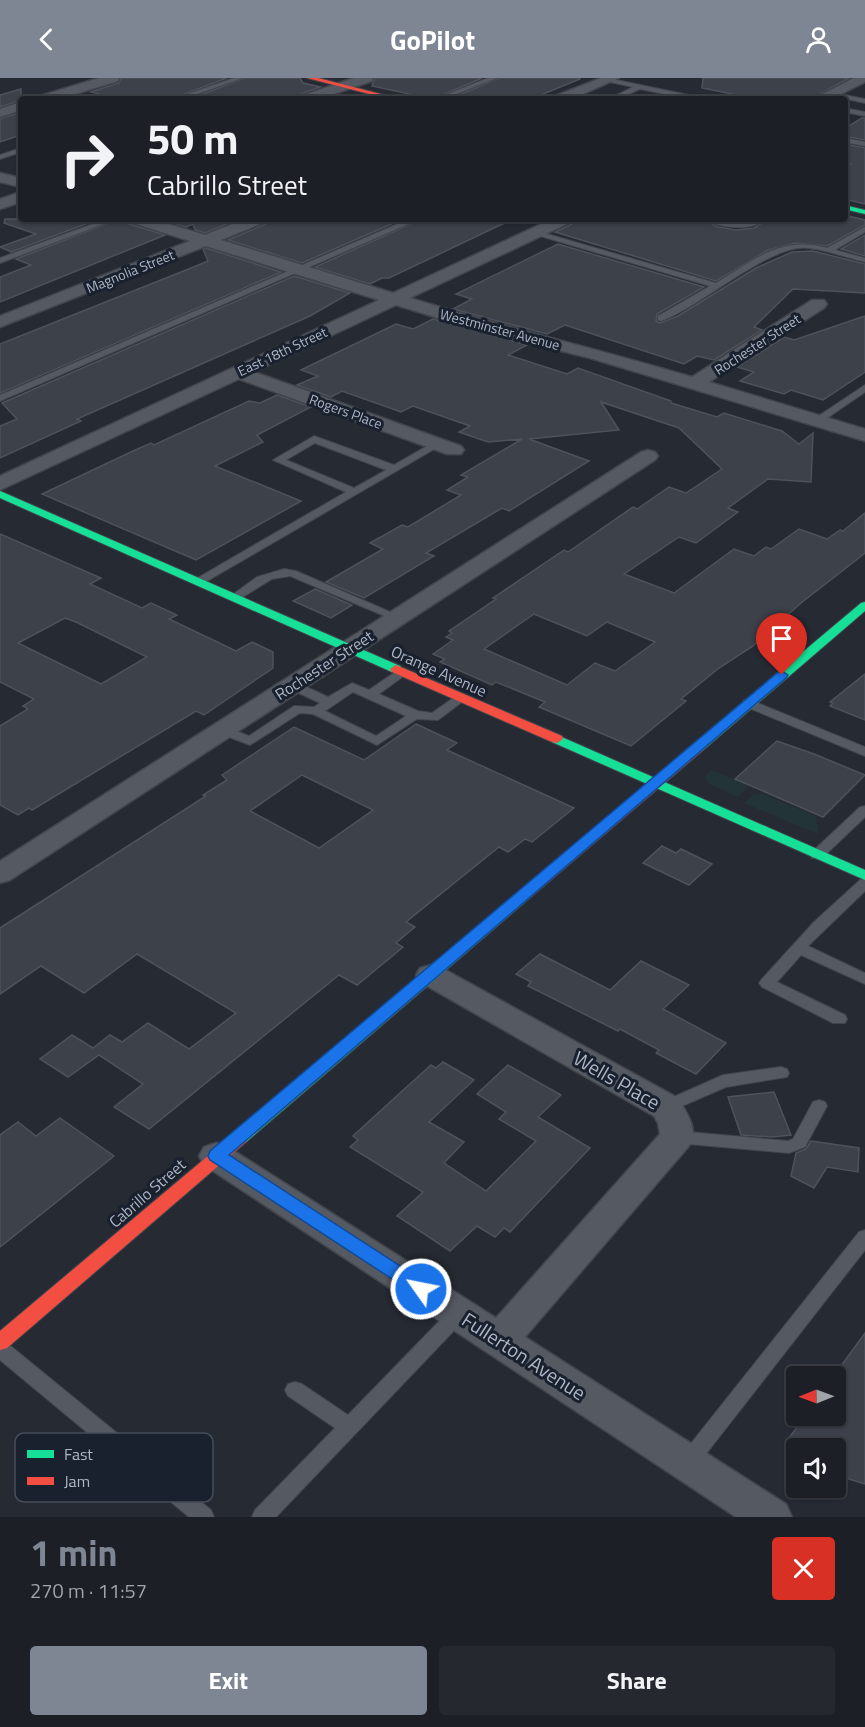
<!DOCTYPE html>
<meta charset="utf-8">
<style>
body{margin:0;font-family:"Titillium Web",sans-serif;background:#25282e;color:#f1f3f6;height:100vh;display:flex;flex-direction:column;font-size:22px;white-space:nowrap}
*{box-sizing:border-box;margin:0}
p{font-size:20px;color:#a0a3a7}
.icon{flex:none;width:33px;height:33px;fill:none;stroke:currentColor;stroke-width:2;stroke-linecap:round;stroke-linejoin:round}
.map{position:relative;height:1439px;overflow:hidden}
.details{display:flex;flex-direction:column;background:#1c2026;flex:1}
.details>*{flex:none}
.top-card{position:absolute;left:18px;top:18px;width:830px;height:126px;border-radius:6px;box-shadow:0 2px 4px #0004,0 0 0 2px #3a3e43;background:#1c2026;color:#f1f3f6;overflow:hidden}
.needle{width:39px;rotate:269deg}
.controls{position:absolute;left:786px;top:1288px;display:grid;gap:12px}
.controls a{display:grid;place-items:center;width:60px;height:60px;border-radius:6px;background:#1c2026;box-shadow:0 2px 4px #0004,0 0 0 2px #3a3e43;font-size:30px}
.pin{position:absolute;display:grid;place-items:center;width:51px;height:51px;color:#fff;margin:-62px -26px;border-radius:50% 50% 50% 0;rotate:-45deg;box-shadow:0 0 6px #0007}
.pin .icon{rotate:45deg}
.me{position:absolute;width:66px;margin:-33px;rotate:303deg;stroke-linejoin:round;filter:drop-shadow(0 0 4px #0008)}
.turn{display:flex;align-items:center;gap:21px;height:126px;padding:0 30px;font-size:27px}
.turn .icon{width:78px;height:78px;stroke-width:2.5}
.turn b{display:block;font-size:42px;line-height:51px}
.round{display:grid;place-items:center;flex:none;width:63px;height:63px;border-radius:6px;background:#25282e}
.headline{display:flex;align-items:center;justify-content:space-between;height:102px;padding:0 30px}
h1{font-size:36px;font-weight:700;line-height:45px;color:#7e8593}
.primary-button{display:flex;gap:12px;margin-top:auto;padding:12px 30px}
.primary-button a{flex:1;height:69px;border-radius:6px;background:#7e8593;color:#fff;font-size:24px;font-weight:700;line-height:69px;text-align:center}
.primary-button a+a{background:#25282e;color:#f1f3f6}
header{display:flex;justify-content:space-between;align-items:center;height:78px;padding:0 30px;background:#7e8593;color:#fff;font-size:27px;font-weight:700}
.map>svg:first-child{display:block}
.green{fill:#233439}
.building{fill:#3d4149;stroke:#4d525c;stroke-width:1.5;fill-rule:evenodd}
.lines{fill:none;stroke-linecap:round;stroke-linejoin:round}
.lane-casing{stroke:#42454c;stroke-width:2}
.street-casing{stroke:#42454c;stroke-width:3}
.fast-casing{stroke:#42454c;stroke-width:2}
.jam-casing{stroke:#42454c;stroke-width:2}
.lane{fill:#555962;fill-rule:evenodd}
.street{fill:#555962;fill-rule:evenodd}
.fast{fill:#16e098;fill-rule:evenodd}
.jam{fill:#f24e42;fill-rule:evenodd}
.route{fill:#1a73e8;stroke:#114b97;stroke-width:1.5}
.labels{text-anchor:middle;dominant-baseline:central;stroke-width:6;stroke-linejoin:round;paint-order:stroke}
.far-street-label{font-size:14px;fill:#aeb6c6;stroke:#19212e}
.street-label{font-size:16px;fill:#aeb6c6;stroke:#19212e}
.near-street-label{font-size:20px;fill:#aeb6c6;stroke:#19212e}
.key{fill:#19212e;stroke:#464e5c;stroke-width:1.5}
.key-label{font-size:16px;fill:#aeb6c6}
</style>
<header><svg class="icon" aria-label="back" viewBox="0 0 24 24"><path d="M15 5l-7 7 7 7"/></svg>GoPilot<svg class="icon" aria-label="person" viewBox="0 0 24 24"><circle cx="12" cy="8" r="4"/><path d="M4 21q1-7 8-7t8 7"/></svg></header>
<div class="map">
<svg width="865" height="1439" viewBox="0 0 865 1439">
<rect width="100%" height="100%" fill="#262a33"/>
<g class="green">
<polygon points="711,692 743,705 748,709 738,719 708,705 705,699"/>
<polygon points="761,715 816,738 818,756 744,725 754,716 758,717"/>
</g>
<g class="building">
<polygon points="121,0 227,0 171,21 118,21 91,14 119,5"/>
<polygon points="245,0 300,0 303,5 320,9 300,16 297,21 190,21"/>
<polygon points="375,0 482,0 433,21 372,8"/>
<polygon points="499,0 580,0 580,1 531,21 450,21"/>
<polygon points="703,0 849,0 811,21 791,18 784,21 756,21 702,10"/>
<polygon points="21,11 21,22 0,29 0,17"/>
<polygon points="21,34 21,57 0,64 0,41"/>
<polygon points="862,40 865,40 865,62 844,58 844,51"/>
<polygon points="844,66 865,70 865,126 844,121 844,88 851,86 844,84"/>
<polygon points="844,137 865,142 865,147 827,168 795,165 768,172 716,203 555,154 572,146 575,141 702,141 718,149 736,152 754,150 769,141 844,141"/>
<polygon points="5,141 99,141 11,174 0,169 36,156 4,145"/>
<polygon points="119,141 126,141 129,146 165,157 0,224 0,199 31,187 16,181"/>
<polygon points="160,141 239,141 205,155 195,152 193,146 186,149"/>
<polygon points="269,141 403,141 302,185 228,162 266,146"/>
<polygon points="422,141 513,141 389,200 382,200 370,206 315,189"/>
<polygon points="865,157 865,178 841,171"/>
<polygon points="558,166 704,209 657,236 656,243 660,245 678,238 756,190 792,174 813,173 865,186 865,215 793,211 754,249 762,252 714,282 697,278 684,286 565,247 547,256 453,231 472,221 456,216"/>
<polygon points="206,170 281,194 0,315 0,266 196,188 208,183 203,171"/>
<polygon points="294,198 350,215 310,238 77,341 81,343 0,380 0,348 17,341 2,325"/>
<polygon points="865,238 865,294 823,322 791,312 784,316 740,303 754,294 737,289 784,259 794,262"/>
<path d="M433 241 527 267 508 277 567 296 578 290 671 323V325L717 339 724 335 782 353 799 366 813 355 811 404 768 401 728 430 738 434 696 465 679 459 624 496 674 515 734 471 754 478 766 469 771 471 799 451 827 461 840 452 843 453 865 435V475L801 525 753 568 719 590 681 621 686 623 631 668 539 629 545 624 496 604 492 607 440 584 445 581 433 576 453 562 446 559 452 555 449 553 496 521 493 520 564 472 568 474 633 429 637 431 669 409 686 415 722 391 679 350 601 324 619 352 529 361 589 383 509 433 502 430 426 475 434 478 364 520 326 504 383 471 370 465 402 447 408 449 461 417 447 412 468 399 461 397 522 361 488 364 459 354 470 348 413 328 401 334 342 313 331 319 297 307 318 298 301 292 396 246 413 251ZM534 536 587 558 607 544 655 564 615 593 595 585 567 607 484 571Z"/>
<polygon points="277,317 311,329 257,357 263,364 215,388 301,423 196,482 42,416 133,373 151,365 154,367 249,323 260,325"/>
<path d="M0 456 101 500 90 506 142 530 151 525 177 537 169 541 236 573 252 564 273 574V590L204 637 196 633 32 732 29 730 18 737 0 727V648L28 631 23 628 34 621 0 604ZM65 540 76 544 147 579 101 606 18 565Z"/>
<polygon points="315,511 352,527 331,540 293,523"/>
<polygon points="865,596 865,642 830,628 833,625 830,624"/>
<path d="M416 646 457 665 447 672 574 730 532 764 525 761 508 774 499 769 406 844 415 849 396 865 403 869 357 907 339 897 149 1051 114 1029 143 1006 99 977 68 999 40 981 72 957 93 970 110 957 122 964 148 945 189 971 236 935 137 876 84 915 41 888 0 916V850L206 718 203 717 227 702 222 697 294 649 364 682ZM302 697 373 732 319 770 250 733Z"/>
<polygon points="777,663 814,676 865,697 823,739 735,701"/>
<polygon points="662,768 676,775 681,771 712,786 689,807 643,785"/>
<polygon points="540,876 610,912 641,883 689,907 663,931 726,965 696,996 656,975 659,972 620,951 618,953 528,908 531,904 516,896"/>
<polygon points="443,984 474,1002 429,1044 464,1064 444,1085 486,1113 536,1063 499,1041 506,1034 477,1016 508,987 561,1017 538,1039 590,1070 510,1154 504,1150 495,1159 477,1148 450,1173 397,1138 423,1114 350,1069 358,1062 353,1058 400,1015 431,987 436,990"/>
<polygon points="774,1014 791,1057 772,1059 741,1057 728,1019"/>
<polygon points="60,1040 114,1078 0,1169 0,1057 18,1044 36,1058"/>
<polygon points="811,1063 859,1070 858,1094 827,1089 814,1110 791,1098 796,1075 806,1071"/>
<polygon points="865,1255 865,1406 836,1397 836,1371 809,1371 786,1364 805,1338 836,1338 836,1299 833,1299"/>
</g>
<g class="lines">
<defs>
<g id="lane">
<polygon points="234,0 243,0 183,21 173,21"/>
<polygon points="488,0 497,0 444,21 435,21"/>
<polygon points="607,0 698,19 701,21 688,21 640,11 618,21 609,21 633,9 605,3"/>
<polygon points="830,14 865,21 865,25 828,17"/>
<polygon points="844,30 865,34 865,38 844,34"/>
<polygon points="844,60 865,64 865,68 844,64"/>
<polygon points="21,70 21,74 0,81 0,77"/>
<polygon points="106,141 117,141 0,185 0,180"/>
<polygon points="409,141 420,141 0,323 0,317"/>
<path d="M704 141 743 144 767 141C751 153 721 151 704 141Z"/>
<path d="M865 149V154L835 172 865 180V184C848 180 823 171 807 170 770 166 700 229 661 243L658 242V238L710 208 530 155 537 153 716 205C755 182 780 157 827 170Z"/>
<polygon points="865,307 865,314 820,345 814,345 814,341"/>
<path d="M314 358 394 387 434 364H442L443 366 202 506H194V502L346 414 273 382ZM315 365 386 392 354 410 286 382Z"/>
<polygon points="284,491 296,493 404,540 398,544 394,542 290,498 272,501 238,522 234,523 228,520 257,499"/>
<path d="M401 590 405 591 407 594 405 597 379 616 418 633 432 635 456 618 460 617 466 621 438 642 417 641 377 667 313 636 300 635 250 667 218 655 217 652 223 648 249 658 294 628 314 629 320 625 288 610 286 607 288 604H296L328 619 352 605 369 612ZM353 614 406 638 376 658 325 633Z"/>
<polygon points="748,621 865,669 865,678 744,628 742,625 744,622"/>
<polygon points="865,728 865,739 822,780 812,780 810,777 812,774 860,729"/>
<polygon points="865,800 865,813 808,868 865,895 865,906 801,877 777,904 845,937 847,941 845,945 833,945 762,909 759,905 762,901 814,844 860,802"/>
<polygon points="781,989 787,991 789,995 787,999 726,1009 666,1035 660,1033 658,1029 660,1025 723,997"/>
<polygon points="819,1022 825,1024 827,1028 805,1069 789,1075 677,1065 671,1063 669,1059 671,1055 677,1053 788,1063 793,1061 813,1024"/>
<polygon points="865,1152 865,1172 695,1390 688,1393 681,1390 678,1384 681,1378 859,1154"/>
<polygon points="459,1227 466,1230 468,1235 466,1240 276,1439 252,1439 255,1432 335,1350 288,1318 285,1312 288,1306 295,1304 302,1306 348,1337 452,1230"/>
<polygon points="0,1263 7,1265 211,1432 214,1439 189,1439 0,1282"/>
</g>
<g id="street">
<polygon points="99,0 119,0 118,3 59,21 38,21 40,18"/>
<polygon points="354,0 373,0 372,3 319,21 299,21 301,18"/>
<polygon points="601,0 619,0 572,21 553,21 555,18"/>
<polygon points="854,0 865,0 865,4 831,21 813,21"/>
<polygon points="21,24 21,32 0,39 0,31"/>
<polygon points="0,95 21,100 21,109 0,104"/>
<polygon points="21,114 21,124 0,131 0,121"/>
<path d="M128 141H152L205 157 245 141H267L265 144 221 162 393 215 552 141H573L571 144 410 220C503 249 598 271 692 299L812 222H824L827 226 824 230 709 304 865 351V363L590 280 483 254 396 227 254 294 461 368 464 372 461 376H447L239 301 0 412V398L379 222 206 168 0 249V238L190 163 130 144Z"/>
<polygon points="648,372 655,374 658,378 655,382 10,802 0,805 0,783 641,374"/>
<path d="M431 887 442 890 678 1020C687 1036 699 1050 689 1068L525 1259 786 1426 792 1439H736L204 1087 199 1078 204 1069 216 1065 228 1069 496 1240 660 1056 658 1045 654 1038 420 904 416 897 420 890Z"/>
</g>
<g id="fast">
<polygon points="844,127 865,132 865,136 844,131"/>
<polygon points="0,413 400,588 402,591 400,594 392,594 0,420"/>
<polygon points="865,524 865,533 702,673 692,673 690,670 692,667 861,525"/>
<polygon points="557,657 865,792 865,802 552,664 551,661 552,658"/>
<polygon points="527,810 534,815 532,818 246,1064 240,1066 234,1064 232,1060 234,1056 522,812"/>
</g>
<g id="jam">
<polygon points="307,0 318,0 400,21 389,21"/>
<polygon points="396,587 562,658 563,661 557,665 552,664 392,594 390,591"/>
<polygon points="697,666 704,670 702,673 532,818 522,818 520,815 522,812 692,667"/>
<polygon points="240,1054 246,1056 248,1060 246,1064 7,1270 0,1272 0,1253 234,1056"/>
</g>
</defs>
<use href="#lane" class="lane-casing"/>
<use href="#street" class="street-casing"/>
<use href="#fast" class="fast-casing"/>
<use href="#jam" class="jam-casing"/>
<use href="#lane" class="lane"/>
<use href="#street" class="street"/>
<use href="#fast" class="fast"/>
<use href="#jam" class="jam"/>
</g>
<polygon class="route" points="782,593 788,597 786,600 229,1077 428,1206 431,1211 428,1216 421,1219 415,1216 210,1082 208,1078 210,1073 777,595"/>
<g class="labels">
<g class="far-street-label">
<text transform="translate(130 193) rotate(-22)">Magnolia Street</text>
<text transform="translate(500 251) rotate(15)">Westminster Avenue</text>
<text transform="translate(757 266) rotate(-33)">Rochester Street</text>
<text transform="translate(282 273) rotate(-25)">East 18th Street</text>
<text transform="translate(346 333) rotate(20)">Rogers Place</text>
</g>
<g class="street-label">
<text transform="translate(324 587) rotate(-33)">Rochester Street</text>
<text transform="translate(439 593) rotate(24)">Orange Avenue</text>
<text transform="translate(147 1115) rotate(-41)">Cabrillo Street</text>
</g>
<g class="near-street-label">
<text transform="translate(617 1002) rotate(30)">Wells Place</text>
<text transform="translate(524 1278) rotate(33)">Fullerton Avenue</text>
</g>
</g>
<rect x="15" y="1355" width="198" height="69" rx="9" class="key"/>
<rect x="27" y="1372" width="27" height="8" fill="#16e098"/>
<rect x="27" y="1399" width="27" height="8" fill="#f24e42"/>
<g class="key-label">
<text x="64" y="1382">Fast</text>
<text x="64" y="1409">Jam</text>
</g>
</svg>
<div class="controls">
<a><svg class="needle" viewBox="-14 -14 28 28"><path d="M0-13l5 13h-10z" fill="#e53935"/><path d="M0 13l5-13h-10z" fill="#a0a3a7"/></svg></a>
<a><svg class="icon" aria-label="sound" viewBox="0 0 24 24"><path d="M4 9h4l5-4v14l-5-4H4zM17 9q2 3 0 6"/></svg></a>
</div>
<div class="pin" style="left:782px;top:597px;background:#d93025"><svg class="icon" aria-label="arrive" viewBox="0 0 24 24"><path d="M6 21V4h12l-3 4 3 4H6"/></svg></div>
<svg class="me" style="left:421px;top:1211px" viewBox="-20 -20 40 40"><circle r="17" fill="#1a73e8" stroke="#fff" stroke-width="3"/><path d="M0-11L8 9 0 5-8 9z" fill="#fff"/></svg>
<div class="top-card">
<div class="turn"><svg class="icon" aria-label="right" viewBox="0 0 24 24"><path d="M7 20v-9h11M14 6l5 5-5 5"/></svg><div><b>50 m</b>Cabrillo Street</div></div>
</div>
</div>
<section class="details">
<div class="headline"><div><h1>1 min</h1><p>270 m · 11:57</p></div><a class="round" style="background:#d93025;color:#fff"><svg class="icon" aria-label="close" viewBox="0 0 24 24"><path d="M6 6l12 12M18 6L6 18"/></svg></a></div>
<div class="primary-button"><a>Exit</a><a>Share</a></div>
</section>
